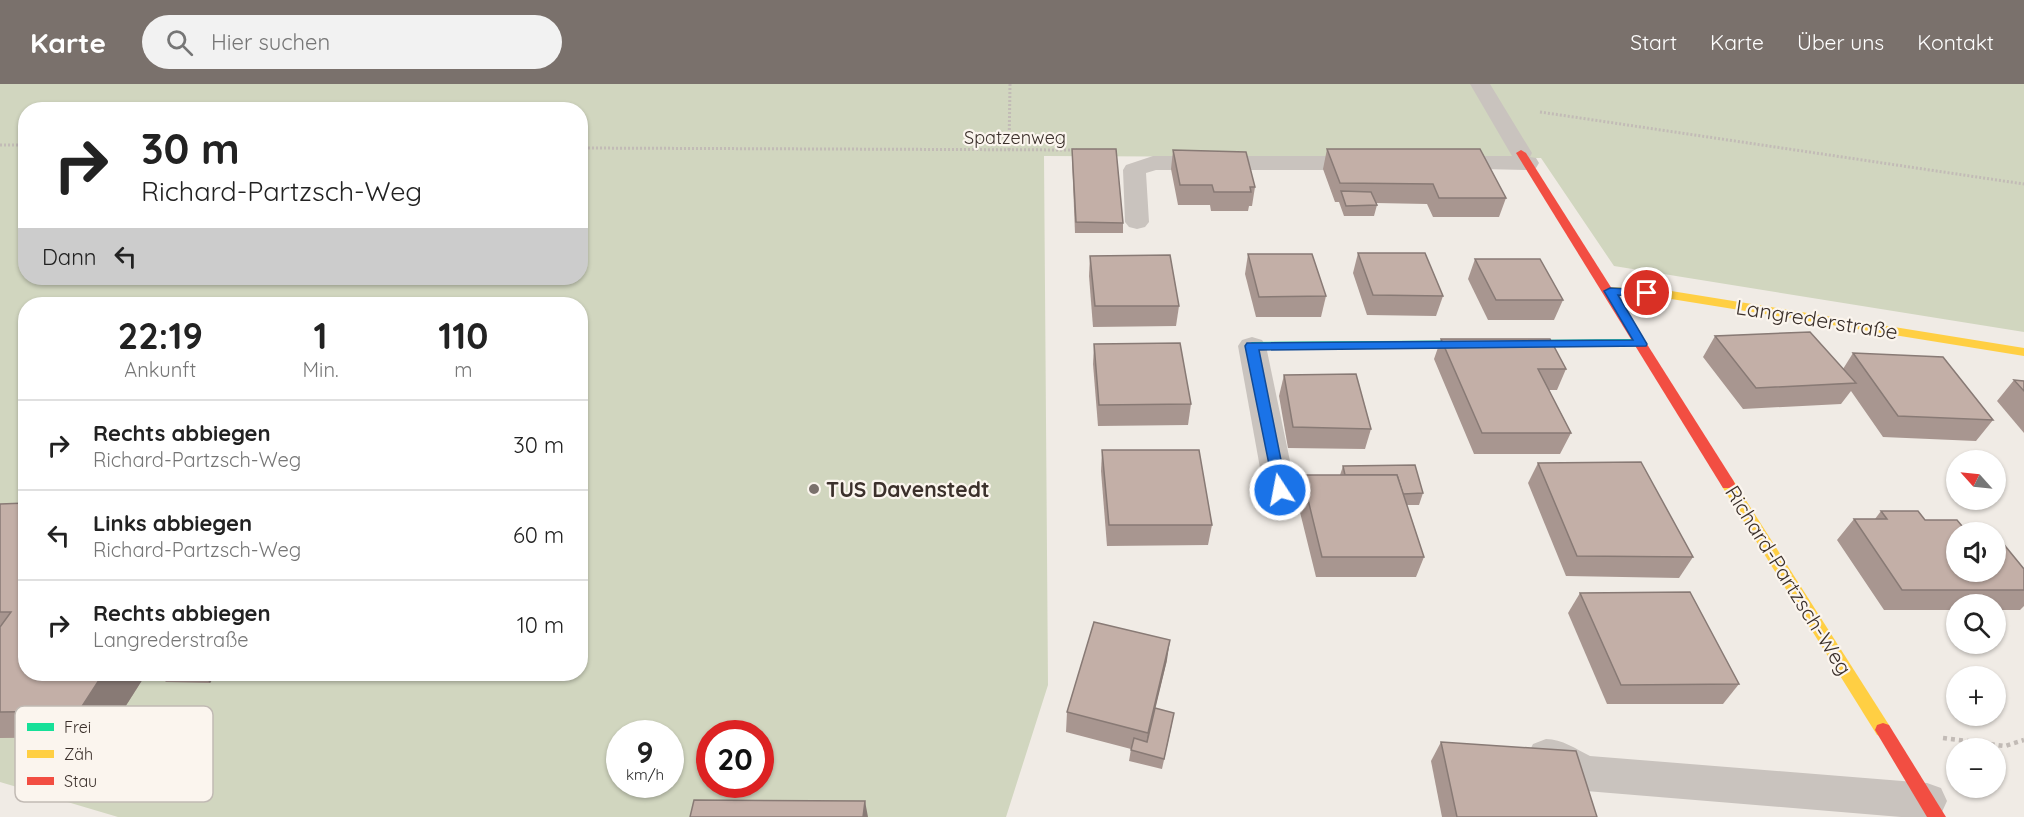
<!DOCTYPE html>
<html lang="de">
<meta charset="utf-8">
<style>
body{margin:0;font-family:Quicksand,sans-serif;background:#f2f2f2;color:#222;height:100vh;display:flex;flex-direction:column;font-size:22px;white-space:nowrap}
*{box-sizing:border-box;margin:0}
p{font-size:20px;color:#767676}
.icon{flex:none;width:33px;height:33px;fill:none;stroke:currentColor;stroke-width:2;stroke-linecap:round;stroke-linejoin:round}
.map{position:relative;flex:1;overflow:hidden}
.drawer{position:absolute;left:18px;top:213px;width:570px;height:384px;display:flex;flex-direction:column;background:#fff;border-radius:24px;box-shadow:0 2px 4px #0004}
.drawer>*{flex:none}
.banner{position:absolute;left:18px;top:18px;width:570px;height:183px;border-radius:24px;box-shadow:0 2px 4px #0004;background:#fff;color:#222;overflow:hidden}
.needle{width:39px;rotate:297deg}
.buttons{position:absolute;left:1946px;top:366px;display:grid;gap:12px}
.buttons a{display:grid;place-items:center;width:60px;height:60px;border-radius:50%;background:#fff;box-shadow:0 2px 4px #0004;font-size:30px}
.speed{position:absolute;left:606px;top:636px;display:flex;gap:12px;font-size:30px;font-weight:700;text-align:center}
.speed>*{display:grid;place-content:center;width:78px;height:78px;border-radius:50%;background:#fff;box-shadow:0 2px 4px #0004;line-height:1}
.speed small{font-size:15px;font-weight:400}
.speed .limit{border:9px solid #d22;background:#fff;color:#111}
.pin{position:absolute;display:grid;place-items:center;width:51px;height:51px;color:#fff;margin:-26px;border:3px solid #fff;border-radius:50%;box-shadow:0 2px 6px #0007}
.me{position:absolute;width:66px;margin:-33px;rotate:349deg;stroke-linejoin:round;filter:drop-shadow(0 0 4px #0008)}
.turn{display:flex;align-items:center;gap:21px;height:126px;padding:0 24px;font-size:27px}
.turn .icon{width:78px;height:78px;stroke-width:2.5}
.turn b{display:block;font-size:42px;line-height:51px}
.then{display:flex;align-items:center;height:57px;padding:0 24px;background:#0003;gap:12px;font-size:22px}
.eta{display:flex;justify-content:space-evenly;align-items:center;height:102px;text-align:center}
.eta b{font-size:36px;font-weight:700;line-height:42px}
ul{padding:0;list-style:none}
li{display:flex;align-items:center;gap:18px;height:90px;padding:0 24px;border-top:2px solid #e0e0e0}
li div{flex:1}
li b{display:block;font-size:22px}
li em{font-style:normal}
header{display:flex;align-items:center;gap:36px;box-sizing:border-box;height:84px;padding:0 30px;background:#7a716c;color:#fff}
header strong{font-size:28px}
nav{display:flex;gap:33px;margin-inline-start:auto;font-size:21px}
.search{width:420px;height:54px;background:#f2f2f2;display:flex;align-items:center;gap:15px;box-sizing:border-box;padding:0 21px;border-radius:33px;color:#767676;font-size:22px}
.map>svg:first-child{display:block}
.green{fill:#d1d6bf;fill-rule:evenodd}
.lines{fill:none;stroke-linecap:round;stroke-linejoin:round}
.path-far1{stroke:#c2bbb6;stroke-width:3;stroke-dasharray:2 2;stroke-linecap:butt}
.path{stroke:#c2bbb6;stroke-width:4.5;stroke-dasharray:4 4;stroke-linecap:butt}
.lane{fill:#c9c3be;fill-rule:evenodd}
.fast{fill:#16e098;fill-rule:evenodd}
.slow{fill:#ffcf43;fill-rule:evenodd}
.jam{fill:#f24e42;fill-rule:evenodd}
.wall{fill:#a89690}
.shaded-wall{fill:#887a75}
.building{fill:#c3afa7;stroke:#887a75;stroke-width:1.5}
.route{fill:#1a73e8;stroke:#114b97;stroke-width:1.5}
.poi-dot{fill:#7a716c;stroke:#fbf5ee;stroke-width:2}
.labels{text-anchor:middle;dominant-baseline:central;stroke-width:4.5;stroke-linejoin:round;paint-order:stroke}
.far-street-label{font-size:18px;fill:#3b302b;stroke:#fbf5ee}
.street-label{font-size:21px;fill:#3b302b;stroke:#fbf5ee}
.poi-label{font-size:21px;font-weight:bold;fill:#3b302b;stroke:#fbf5ee;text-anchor:start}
.key{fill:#fbf5ee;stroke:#c1bab4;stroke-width:1.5}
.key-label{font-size:16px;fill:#3b302b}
</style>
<header>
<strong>Karte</strong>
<div class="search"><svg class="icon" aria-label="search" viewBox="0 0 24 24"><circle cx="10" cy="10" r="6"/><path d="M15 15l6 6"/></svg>Hier suchen</div>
<nav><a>Start</a><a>Karte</a><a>Über uns</a><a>Kontakt</a></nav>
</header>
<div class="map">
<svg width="2024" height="733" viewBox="0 0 2024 733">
<rect width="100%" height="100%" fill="#f0ebe5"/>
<path class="green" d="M0 0H2024V248L1614 182 1541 74 1044 72 1048 601 1006 733H118L0 698ZM26 26H580V194H26ZM26 220H580V590H26ZM620 650H670V700H620ZM710 650H760V700H710Z"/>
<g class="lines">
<g class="path-far1">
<polyline points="1540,28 2024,100"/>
<polyline points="0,61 26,61"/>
<polyline points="580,64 1077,66"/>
<polyline points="1009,66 1010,0"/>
</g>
<polyline class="path" points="1943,654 2005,662 2024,656"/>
<g class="lane">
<polygon points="1470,0 1490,0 1532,69 1530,73 1536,74 1539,79 1536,84 1528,86 1439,84 1436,79 1439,74 1447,72 1512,72"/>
<polygon points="1153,72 1366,72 1374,74 1377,79 1374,84 1366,86 1156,86 1146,89 1149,138 1145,143 1137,145 1129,143 1125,138 1123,86 1126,81"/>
<polygon points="1252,253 1262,256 1266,262 1296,406 1291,414 1280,417 1269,414 1264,406 1238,262 1242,256"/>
<path d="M1546 655C1562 655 1576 665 1590 672L1927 699 1941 704 1947 717 1941 730 1933 733H1901L1586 707 1550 689 1533 684 1527 672 1533 660Z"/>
</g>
<polygon class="fast" points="1641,255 1647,259 1645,262 1252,266 1246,262 1252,258"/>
<g class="slow">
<polygon points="1610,203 1665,206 2024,264 2024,272 1665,214 1606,209 1604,207"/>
<polygon points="1728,395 1733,396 1889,641 1891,646 1889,651 1883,653 1877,651 1723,404 1721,400 1723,396"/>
</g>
<g class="jam">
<polygon points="1521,66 1526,69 1733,396 1735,400 1733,404 1723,404 1516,69"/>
<polygon points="1883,639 1889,641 1946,733 1927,733 1875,646 1877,641"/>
</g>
</g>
<g class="wall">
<polygon points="1072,65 1123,139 1123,149 1075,149 1072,75"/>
<polygon points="1327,65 1506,114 1499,133 1433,133 1427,120 1376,119 1377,121 1374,132 1344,132 1339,118 1335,118 1323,85"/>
<polygon points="1173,66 1255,103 1252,122 1249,122 1248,127 1211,127 1210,121 1178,121 1171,85"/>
<polygon points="1358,169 1443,212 1436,232 1367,231 1353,189"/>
<polygon points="1248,170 1326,212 1321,233 1256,233 1245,190"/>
<polygon points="1090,172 1179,222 1176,242 1093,243 1089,192"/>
<polygon points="1475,175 1563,216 1554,236 1488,236 1468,195"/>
<polygon points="1715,252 1843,285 1853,269 1993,336 1976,357 1883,353 1851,307 1841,320 1743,325 1703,273"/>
<polygon points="1441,255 1566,285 1557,306 1549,306 1571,349 1560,370 1474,370 1434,275"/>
<polygon points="1094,260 1191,320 1188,341 1098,342 1093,280"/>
<polygon points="1284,291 1371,345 1365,365 1288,364 1279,312"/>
<polygon points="2014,296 2024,297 2024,349 1997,317"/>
<polygon points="1102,366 1212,441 1208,461 1107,462 1101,387"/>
<polygon points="1538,379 1693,473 1679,494 1566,492 1528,399"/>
<polygon points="1343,382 1423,409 1419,421 1407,421 1424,473 1416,493 1316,493 1296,412 1302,391 1340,391"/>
<polygon points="0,420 146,590 106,653 0,654"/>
<polygon points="1881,427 1925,436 1956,448 2024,485 2024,522 2020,526 1995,526 1995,520 1956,520 1956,526 1884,526 1837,456 1854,435 1875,435"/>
<polygon points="1580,509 1739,600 1723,620 1607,620 1568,529"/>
<polygon points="1167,576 1155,624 1172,640 1162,685 1129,677 1131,665 1066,648 1067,628"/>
<polygon points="158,590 216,590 210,599 166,598"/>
<polygon points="1441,658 1597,733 1442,733 1431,677"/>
</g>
<g class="shaded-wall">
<polygon points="1170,556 1167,576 1145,668 1148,649"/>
<polygon points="103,590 146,590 106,653 79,627"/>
<polygon points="202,590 216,590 210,599"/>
<polygon points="865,717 868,733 863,733"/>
</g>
<g class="building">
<polygon points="1072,65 1116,65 1123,139 1076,138"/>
<polygon points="1327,65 1480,65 1506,114 1439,114 1433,100 1340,99"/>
<polygon points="1173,66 1246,68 1255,103 1250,103 1251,108 1214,108 1212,101 1180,101"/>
<polygon points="1341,107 1371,108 1377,121 1346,122"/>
<polygon points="1358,169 1425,169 1443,212 1373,211"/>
<polygon points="1248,170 1312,170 1326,212 1259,213"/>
<polygon points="1170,171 1179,222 1095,222 1090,172"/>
<polygon points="1475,175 1540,175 1563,216 1496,216"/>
<polygon points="1810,248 1856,299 1756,304 1715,252"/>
<polygon points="1441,255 1550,255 1566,285 1538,285 1571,349 1482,349"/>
<polygon points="1180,259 1191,320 1099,321 1094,260"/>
<polygon points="1853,269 1943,273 1993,336 1898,332"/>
<polygon points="1356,290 1371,345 1293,343 1284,291"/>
<polygon points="2014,296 2024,297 2024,307"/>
<polygon points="1102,366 1199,366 1212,441 1109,441"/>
<polygon points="1641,378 1693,473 1577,472 1538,379"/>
<polygon points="1415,381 1423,409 1403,410 1397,391 1345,391 1343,382"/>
<polygon points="1302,391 1397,391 1424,473 1322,473"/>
<polygon points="26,419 26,590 103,590 79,627 0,628 0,543 11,528 0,528 0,420"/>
<polygon points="1881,427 1918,427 1925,436 1957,436 1967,448 1956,448 1956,488 1995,488 1995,452 1997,452 2024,485 2024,506 1902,506 1854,435 1887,435"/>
<polygon points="1690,508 1739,600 1621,601 1580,509"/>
<polygon points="1094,538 1170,556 1148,649 1067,628"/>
<polygon points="1155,624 1174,629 1164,675 1131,666 1134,654 1147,658"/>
<polygon points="1441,658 1576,667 1597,733 1457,733"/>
<polygon points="694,716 865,717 863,733 690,733"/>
</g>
<polygon class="route" points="1610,204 1647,206 1653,209 1647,213 1618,211 1647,260 1646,262 1259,266 1287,406 1280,412 1275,410 1245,262 1247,259 1633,256 1604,207"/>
<circle class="poi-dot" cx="814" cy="405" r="6"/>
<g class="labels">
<g class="far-street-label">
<text x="1015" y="53">Spatzenweg</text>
</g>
<g class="street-label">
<text transform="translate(1817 235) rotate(9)">Langrederstraße</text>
<text transform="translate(1789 496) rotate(58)">Richard-Partzsch-Weg</text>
</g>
<g class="poi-label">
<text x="826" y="405">TUS Davenstedt</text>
</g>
</g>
<rect x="15" y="622" width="198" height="96" rx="9" class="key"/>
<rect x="27" y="639" width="27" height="8" fill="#16e098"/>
<rect x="27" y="666" width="27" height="8" fill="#ffcf43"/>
<rect x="27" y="693" width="27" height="8" fill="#f24e42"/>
<g class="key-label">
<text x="64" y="649">Frei</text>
<text x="64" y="676">Zäh</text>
<text x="64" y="703">Stau</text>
</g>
</svg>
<div class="buttons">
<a><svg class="needle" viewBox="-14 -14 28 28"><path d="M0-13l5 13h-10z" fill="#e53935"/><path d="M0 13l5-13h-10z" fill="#767676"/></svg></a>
<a><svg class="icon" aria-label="sound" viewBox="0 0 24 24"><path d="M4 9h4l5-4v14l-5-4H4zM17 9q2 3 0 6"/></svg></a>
<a><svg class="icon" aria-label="search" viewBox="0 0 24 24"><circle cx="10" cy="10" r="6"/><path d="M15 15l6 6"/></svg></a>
<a>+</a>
<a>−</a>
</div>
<div class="speed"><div>9<small>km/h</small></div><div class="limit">20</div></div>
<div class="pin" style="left:1647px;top:209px;background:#d93025"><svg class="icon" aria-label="arrive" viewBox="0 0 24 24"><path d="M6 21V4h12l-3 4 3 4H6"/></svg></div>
<svg class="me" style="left:1280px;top:406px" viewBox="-20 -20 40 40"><circle r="17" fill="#1a73e8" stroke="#fff" stroke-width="3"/><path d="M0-11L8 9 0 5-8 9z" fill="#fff"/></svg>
<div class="banner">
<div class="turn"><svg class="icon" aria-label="right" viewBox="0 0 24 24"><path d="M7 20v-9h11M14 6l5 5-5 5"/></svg><div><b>30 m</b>Richard-Partzsch-Weg</div></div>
<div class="then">Dann<svg class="icon" aria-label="left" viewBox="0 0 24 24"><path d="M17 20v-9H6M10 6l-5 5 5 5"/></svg></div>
</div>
<section class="drawer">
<div class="eta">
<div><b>22:19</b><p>Ankunft</p></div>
<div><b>1</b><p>Min.</p></div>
<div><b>110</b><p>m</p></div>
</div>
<ul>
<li><svg class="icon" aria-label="right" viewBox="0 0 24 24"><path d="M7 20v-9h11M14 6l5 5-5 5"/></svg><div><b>Rechts abbiegen</b><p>Richard-Partzsch-Weg</p></div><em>30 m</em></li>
<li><svg class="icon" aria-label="left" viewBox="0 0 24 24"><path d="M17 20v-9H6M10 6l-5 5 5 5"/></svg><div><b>Links abbiegen</b><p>Richard-Partzsch-Weg</p></div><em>60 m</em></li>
<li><svg class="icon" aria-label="right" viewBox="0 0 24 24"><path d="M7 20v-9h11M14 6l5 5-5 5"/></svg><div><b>Rechts abbiegen</b><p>Langrederstraße</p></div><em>10 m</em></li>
</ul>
</section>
</div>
